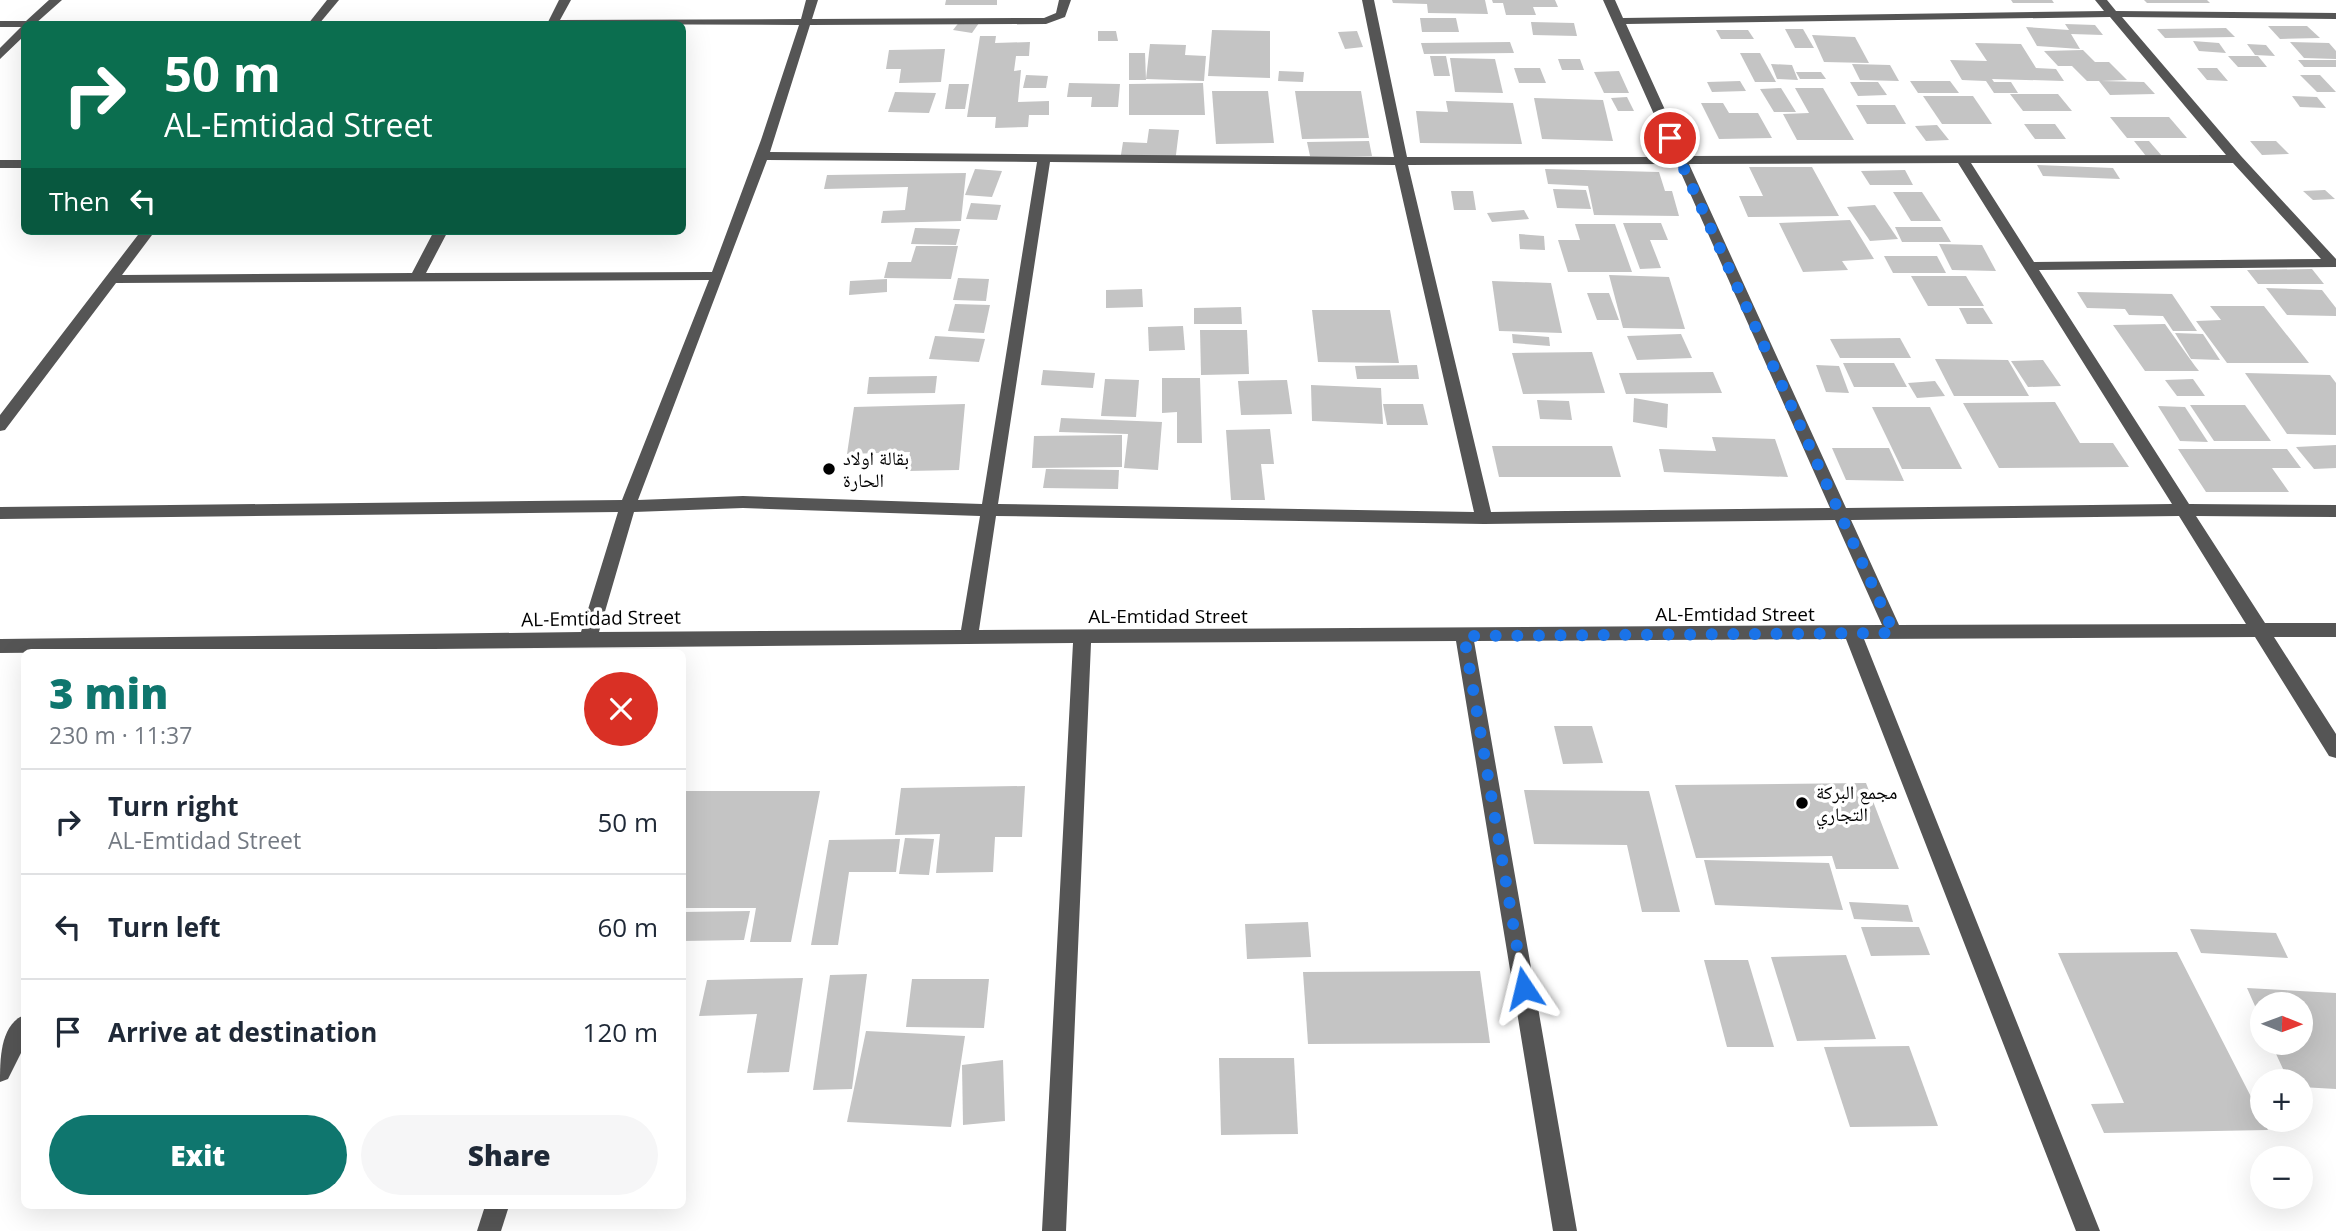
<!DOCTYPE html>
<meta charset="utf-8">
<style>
body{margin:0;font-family:"Open Sans","Noto Naskh Arabic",sans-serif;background:#f6f6f7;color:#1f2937;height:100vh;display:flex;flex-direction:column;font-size:26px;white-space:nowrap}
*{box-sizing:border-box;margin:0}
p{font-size:23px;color:#747a83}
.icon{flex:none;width:38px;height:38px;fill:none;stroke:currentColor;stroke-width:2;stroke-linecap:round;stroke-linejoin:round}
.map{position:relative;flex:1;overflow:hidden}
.drawer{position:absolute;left:21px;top:649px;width:665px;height:560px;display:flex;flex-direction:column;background:#fff;border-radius:10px;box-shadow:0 7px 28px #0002}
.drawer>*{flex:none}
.guide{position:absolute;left:21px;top:21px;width:665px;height:214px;border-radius:10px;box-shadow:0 7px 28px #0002;background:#0b6e4f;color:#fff;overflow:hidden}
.needle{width:46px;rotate:91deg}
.buttons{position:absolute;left:2250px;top:992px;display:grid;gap:14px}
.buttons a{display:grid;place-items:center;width:63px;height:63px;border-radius:50%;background:#fff;box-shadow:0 7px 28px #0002;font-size:35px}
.pin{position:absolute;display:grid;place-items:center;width:60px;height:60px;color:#fff;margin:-30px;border:4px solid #fff;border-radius:50%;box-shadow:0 2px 7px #0007}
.me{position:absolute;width:77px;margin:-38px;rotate:350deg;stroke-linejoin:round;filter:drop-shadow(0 0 5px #0008)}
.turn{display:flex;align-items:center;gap:24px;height:147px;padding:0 28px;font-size:32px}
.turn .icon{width:91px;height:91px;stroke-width:2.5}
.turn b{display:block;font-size:49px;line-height:60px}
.then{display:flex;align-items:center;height:66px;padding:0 28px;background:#0003;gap:14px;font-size:26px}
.round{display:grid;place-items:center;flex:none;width:74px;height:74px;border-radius:37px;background:#f6f6f7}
.headline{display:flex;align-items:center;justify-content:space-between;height:119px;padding:0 28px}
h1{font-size:42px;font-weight:800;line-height:52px;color:#0f766e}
.primary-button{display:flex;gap:14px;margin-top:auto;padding:14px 28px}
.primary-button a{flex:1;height:80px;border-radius:42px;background:#0f766e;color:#fff;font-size:28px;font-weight:800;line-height:80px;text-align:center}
.primary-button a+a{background:#f6f6f7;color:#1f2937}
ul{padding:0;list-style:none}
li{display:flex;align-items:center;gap:21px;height:105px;padding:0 28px;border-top:2px solid #e0e1e3}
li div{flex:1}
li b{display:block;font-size:26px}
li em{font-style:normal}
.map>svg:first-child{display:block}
.building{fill:#c4c4c4}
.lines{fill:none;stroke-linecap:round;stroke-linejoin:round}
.minor{fill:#555;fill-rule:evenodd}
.route{stroke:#1a73e8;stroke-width:12;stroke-dasharray:0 21.6}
.poi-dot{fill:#000;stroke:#fff;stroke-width:2.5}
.labels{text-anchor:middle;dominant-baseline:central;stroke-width:7;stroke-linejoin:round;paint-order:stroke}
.poi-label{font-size:19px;fill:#000;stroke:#fff;text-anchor:start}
.street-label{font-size:19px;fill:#000;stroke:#fff}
</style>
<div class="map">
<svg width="2336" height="1231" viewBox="0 0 2336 1231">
<rect width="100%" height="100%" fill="#fff"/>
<g class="building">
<polygon points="946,0 997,0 997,5 945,5"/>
<polygon points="1392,0 1485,0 1488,14 1428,13 1427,4 1393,3"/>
<polygon points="1492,0 1555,0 1558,7 1533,7 1536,15 1506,15 1503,3 1493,3"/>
<polygon points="2011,0 2052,0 2054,3 2013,3"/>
<polygon points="2144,0 2207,0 2210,3 2147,3"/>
<polygon points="1420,18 1456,18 1459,32 1422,32"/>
<polygon points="960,21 979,23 972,33 953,30"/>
<polygon points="1531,22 1574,23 1577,36 1533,35"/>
<polygon points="2065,24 2095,25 2103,35 2071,34 2080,49 2037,46 2026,27 2069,30"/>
<polygon points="2268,26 2307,26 2320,38 2280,39"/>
<polygon points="2226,28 2235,37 2165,38 2157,29"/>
<polygon points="1785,29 1803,29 1814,48 1795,48"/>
<polygon points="1212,30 1270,31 1270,78 1208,76"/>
<polygon points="1716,30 1748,30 1754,39 1721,39"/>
<polygon points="1098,31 1116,31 1118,41 1098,41"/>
<polygon points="1357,31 1363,47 1345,49 1338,32"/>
<polygon points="1812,35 1855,37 1869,63 1824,62"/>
<polygon points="980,36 996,36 995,43 1030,42 1029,56 1016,56 1014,71 1021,70 1018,102 1049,101 1049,115 1029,115 1028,127 995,128 996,117 967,117"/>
<polygon points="2193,41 2219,43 2226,53 2199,51"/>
<polygon points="1510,42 1514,53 1424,54 1421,43"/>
<polygon points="2290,42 2329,43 2336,51 2336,59 2304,58"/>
<polygon points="1975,43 2021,44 2036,68 2056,69 2064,81 1992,79 1994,82 2011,82 2018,93 1994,93 1986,81 1962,80 1950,60 1987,61"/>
<polygon points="1150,44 1186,45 1185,55 1206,56 1204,81 1146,79"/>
<polygon points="2247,44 2266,45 2275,56 2255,55"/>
<polygon points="945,49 941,82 899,83 901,69 886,69 889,50"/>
<polygon points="2083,50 2095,62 2109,62 2127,80 2101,81 2144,82 2155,94 2110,95 2099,81 2087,81 2072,66 2058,66 2044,51"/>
<polygon points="1129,53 1145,53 1146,80 1129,80"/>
<polygon points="1740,53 1760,53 1776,82 1755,82"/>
<polygon points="1430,56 1446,56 1450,76 1434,76"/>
<polygon points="2228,56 2258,56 2267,67 2238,67"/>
<polygon points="1450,58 1495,59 1503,93 1455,92"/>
<polygon points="1558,59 1580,59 1584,70 1562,70"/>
<polygon points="2298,60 2336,60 2336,67 2304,67"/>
<polygon points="1771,64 1792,65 1798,80 1777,79"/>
<polygon points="1852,64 1890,65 1899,81 1860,80"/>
<polygon points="1514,68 1540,68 1546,83 1519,83"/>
<polygon points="2197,68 2217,68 2228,81 2207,80"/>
<polygon points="1279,71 1304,72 1303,82 1278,81"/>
<polygon points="1619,71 1629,93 1604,93 1594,72"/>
<polygon points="1796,72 1821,72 1826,79 1800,79"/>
<polygon points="1026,75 1048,76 1046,88 1023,88"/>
<polygon points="2300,75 2320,75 2336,92 2317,92"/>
<polygon points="1740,81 1746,91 1712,92 1707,82"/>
<polygon points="1910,81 1950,81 1959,93 1918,93"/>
<polygon points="1850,82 1878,82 1887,95 1858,96"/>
<polygon points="1069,83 1120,84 1118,107 1091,107 1092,97 1067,97"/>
<polygon points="1203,83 1205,115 1129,115 1129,84"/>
<polygon points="949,84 969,84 965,109 945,109"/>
<polygon points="1781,88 1796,112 1774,112 1760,89"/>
<polygon points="1795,88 1823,88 1854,140 1797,140 1783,114 1809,113"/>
<polygon points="1212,91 1268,91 1274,143 1216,144"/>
<polygon points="1295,91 1361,91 1369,138 1302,139"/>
<polygon points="895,92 936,93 929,113 888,112"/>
<polygon points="2010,94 2058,94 2072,111 2023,111"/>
<polygon points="1923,96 1973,96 1992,124 1942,124"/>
<polygon points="2292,96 2317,97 2326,108 2300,107"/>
<polygon points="1627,97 1634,111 1618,111 1611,98"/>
<polygon points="1534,98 1603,100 1613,141 1542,139"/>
<polygon points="1446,101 1513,103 1522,144 1420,143 1416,111 1448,112"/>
<polygon points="1701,103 1723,103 1729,113 1758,113 1772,138 1719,139"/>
<polygon points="1856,105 1895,105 1906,124 1867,124"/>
<polygon points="2110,117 2169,117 2187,138 2127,138"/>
<polygon points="2024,124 2055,124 2066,139 2035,139"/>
<polygon points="1937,125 1949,140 1926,141 1915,126"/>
<polygon points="1149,129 1179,130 1175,163 1120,161 1123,142 1147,143"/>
<polygon points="1369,141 1372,156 1310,156 1307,142"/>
<polygon points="2134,141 2149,141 2162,156 2146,156"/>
<polygon points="2250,141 2276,141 2289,154 2262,155"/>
<polygon points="2037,165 2113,168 2120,179 2043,176"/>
<polygon points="1749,167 1812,167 1839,216 1748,217 1739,196 1763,196"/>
<polygon points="975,169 1002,171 992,197 965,195"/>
<polygon points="1545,169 1659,172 1665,191 1672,191 1679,216 1594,215 1588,186 1548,184"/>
<polygon points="1905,170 1913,185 1870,185 1861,171"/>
<polygon points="966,173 961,221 881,223 883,211 905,210 908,187 824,189 827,175"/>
<polygon points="1553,189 1586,190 1591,209 1557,208"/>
<polygon points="2325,190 2335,199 2313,200 2303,191"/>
<polygon points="1451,191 1473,191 1476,210 1454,210"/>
<polygon points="1893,192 1922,192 1941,221 1911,221"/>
<polygon points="971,203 1001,205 997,220 966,219"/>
<polygon points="1875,205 1898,239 1870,241 1847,207"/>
<polygon points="1524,210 1529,219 1492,222 1487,213"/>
<polygon points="1850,220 1874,259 1842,261 1848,270 1803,272 1779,223"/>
<polygon points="1623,223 1661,223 1668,240 1650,240 1661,268 1640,269"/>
<polygon points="1575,224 1615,224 1632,272 1568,272 1558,240 1580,240"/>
<polygon points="1895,227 1942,227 1951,242 1902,242"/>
<polygon points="915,228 960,229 956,245 911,244"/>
<polygon points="1519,234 1544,236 1545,250 1520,249"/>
<polygon points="1939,244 1982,245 1996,271 1952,270"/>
<polygon points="916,246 958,246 951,279 884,278 888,262 911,262"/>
<polygon points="1884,256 1937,256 1946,273 1893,273"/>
<polygon points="2312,269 2324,284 2258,284 2247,270"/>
<polygon points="1609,275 1669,277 1685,329 1623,328"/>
<polygon points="1911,276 1966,276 1984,306 1928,306"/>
<polygon points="958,278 989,279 986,301 953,300"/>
<polygon points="887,279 887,292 849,295 850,281"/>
<polygon points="1492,281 1551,283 1562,333 1499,331"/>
<polygon points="2266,288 2322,290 2336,308 2336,316 2287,315"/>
<polygon points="1142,289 1143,307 1106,308 1106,290"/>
<polygon points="2077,292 2172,294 2197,331 2173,331 2163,316 2129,315 2125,309 2087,308"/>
<polygon points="1587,293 1609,293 1619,320 1597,320"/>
<polygon points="955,304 990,305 984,333 948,331"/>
<polygon points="2210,306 2264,306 2309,363 2227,363 2196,321 2221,320"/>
<polygon points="1241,307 1242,324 1194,324 1194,308"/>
<polygon points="1959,308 1983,308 1993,324 1967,324"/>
<polygon points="1312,310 1390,310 1399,363 1318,362"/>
<polygon points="2165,324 2195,366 2199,371 2145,371 2113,325"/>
<polygon points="1183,326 1185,350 1149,351 1148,327"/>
<polygon points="1200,330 1247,330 1249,374 1201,375"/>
<polygon points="2175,333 2203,334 2220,360 2191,359"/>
<polygon points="1512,334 1549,337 1550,346 1513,343"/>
<polygon points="1681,334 1692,358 1637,360 1627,336"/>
<polygon points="935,336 985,339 979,362 929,359"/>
<polygon points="1900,338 1911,358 1840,358 1830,339"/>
<polygon points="1592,352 1605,393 1523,394 1512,353"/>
<polygon points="1935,359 2008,360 2029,396 1954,396"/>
<polygon points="2043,360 2061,386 2028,387 2011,361"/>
<polygon points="1843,363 1894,363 1907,387 1854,387"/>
<polygon points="1417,365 1419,379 1357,379 1355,366"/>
<polygon points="1816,365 1839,366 1849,393 1826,392"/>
<polygon points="1043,370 1095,373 1093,388 1041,385"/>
<polygon points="1713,372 1722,393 1626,394 1619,373"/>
<polygon points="2245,373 2330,375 2336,383 2336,435 2287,434"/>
<polygon points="937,376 935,393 867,394 869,377"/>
<polygon points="1162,378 1200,378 1202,443 1177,443 1177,412 1162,413"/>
<polygon points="1105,379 1139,380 1136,417 1101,416"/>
<polygon points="2193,379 2205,396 2177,396 2165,380"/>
<polygon points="1287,380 1292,414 1241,415 1238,381"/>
<polygon points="1935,381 1945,396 1917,398 1908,383"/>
<polygon points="1311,385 1381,388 1383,424 1312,421"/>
<polygon points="1634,398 1668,404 1667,428 1633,422"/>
<polygon points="1537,400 1569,401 1572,420 1540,419"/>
<polygon points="2055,402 2080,443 2113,443 2129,467 1999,468 1963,403"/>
<polygon points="965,404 959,470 907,471 910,452 847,454 854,407"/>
<polygon points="1383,404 1423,404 1428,425 1387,425"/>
<polygon points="2190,405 2245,405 2271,441 2214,441"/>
<polygon points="2158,406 2185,407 2208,442 2180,441"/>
<polygon points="1872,407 1930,407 1962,469 1902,469"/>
<polygon points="1061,418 1162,422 1158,470 1124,468 1128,434 1059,432"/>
<polygon points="1270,429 1274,464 1261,464 1265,500 1231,500 1226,430"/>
<polygon points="1122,435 1122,467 1032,468 1034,436"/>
<polygon points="1712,437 1775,439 1788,477 1664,472 1659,449 1716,451"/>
<polygon points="2336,445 2336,468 2314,469 2296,447"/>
<polygon points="1492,446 1612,446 1621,477 1499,477"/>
<polygon points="1832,448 1889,448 1904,481 1846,480"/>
<polygon points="2178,449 2287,449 2301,468 2272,468 2289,492 2206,492"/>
<polygon points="1046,469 1119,470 1118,489 1043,488"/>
<polygon points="1554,726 1592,726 1603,763 1563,764"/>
<polygon points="1866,783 1899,869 1836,869 1832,856 1696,858 1675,785"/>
<polygon points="1025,786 1022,837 995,837 993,872 936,873 940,834 895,835 901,788"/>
<polygon points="1524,790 1649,791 1680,912 1642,912 1627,845 1534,844"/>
<polygon points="682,791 820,791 791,942 750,942 756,908 682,908"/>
<polygon points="905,838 934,839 929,875 899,874"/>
<polygon points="900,839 896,872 849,872 838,945 811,945 829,840"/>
<polygon points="1704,860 1829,863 1843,910 1715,905"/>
<polygon points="1849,902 1908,905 1913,922 1854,919"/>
<polygon points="750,911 744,940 682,941 682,912"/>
<polygon points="1308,922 1311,957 1247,959 1245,924"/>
<polygon points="1861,927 1919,927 1930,955 1871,956"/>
<polygon points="2190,929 2276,933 2288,958 2201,953"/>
<polygon points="2177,952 2268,1130 2104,1133 2091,1104 2124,1103 2058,953"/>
<polygon points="1846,955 1876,1039 1797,1041 1771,957"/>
<polygon points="1704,960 1748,960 1774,1047 1727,1047"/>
<polygon points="1480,971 1490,1043 1308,1044 1303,972"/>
<polygon points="867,974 852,1089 813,1090 830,975"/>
<polygon points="803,978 789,1072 747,1073 757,1014 699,1016 707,980"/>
<polygon points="912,979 989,979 984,1028 906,1027"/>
<polygon points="2247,988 2336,993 2336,1089 2301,1087 2301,1082 2289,1082 2271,1043 2301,1043 2301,1004 2263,1004 2263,1024"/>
<polygon points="866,1031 965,1036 951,1127 847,1122"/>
<polygon points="1909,1046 1938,1126 1850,1127 1824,1047"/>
<polygon points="1219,1058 1294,1058 1298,1134 1221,1135"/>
<polygon points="1003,1060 1005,1121 963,1125 962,1065"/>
</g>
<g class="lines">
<g class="minor">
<polygon points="49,0 62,0 35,24 24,24 24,36 0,59 0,48 21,27 0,27 0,21 26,21"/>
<polygon points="327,0 339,0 319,24 308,24"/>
<path d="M559 0H571L560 20 801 19 806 0H818L812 19 1044 18 1056 13 1059 0H1071L1065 17 1046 24 810 25 770 152 1394 157 1362 0H1374L1407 157H1673L1603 0H1615L1623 18 2104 11 2095 0H2107L2116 11 2336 13V19L2122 17 2241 156 2336 259V267L2039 270 2189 504 2336 505V517L2196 516 2265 623H2336V637H2274L2336 734V758L2329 756 2255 637 1864 639 2100 1231H2076L1846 639 1474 641 1577 1231H1553L1456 641 1091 643 1066 1231H1042L1073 643 0 653V639L581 632 618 512 0 519V507L622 500 709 280 116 283 5 430 0 431V415L141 231H155L122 275 412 273 434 231H448L426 273 712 272 761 140 799 25 547 24ZM2110 17 2226 155 1686 156 1626 24ZM767 160 1037 162 982 504 743 496 638 500ZM1050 162 1395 165 1474 512 998 504ZM1958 163 2172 504 1846 508 1689 164ZM1971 163H2233L2321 259 2034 262ZM1677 164 1830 508 1491 512 1408 165ZM743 508 980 516 961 630 599 632 634 512ZM996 516 1484 524 1835 520 1882 625 979 630ZM2179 516 2246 624 1899 625 1851 520Z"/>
<rect x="0" y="160" width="24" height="8"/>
<path d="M24 1015V1047L8 1079 0 1082C0 1060 0 1025 24 1015Z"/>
<polygon points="485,1206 509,1206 501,1231 477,1231"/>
</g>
</g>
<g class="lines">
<polyline class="route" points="1524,988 1464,636 1894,633 1670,138"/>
</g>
<g class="poi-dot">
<circle cx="829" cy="469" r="7"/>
<circle cx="1802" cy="803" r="7"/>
</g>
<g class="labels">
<g class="poi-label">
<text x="843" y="458">بقالة اولاد<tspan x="843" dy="22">الحارة</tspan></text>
<text x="1816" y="792">مجمع البركة<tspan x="1816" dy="22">التجاري</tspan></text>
</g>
<g class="street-label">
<text x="1735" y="614">AL-Emtidad Street</text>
<text x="1168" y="616">AL-Emtidad Street</text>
<text transform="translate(601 618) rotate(-1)">AL-Emtidad Street</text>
</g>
</g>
</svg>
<div class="buttons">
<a><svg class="needle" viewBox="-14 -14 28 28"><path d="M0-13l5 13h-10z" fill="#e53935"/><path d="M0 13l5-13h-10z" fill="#747a83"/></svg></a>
<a>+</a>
<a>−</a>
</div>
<div class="pin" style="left:1670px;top:138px;background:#d93025"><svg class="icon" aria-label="arrive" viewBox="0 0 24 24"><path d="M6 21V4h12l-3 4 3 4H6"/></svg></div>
<svg class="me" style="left:1524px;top:988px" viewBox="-20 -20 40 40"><path d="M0-17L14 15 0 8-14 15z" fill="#1a73e8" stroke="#fff" stroke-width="4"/></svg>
<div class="guide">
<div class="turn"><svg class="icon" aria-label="right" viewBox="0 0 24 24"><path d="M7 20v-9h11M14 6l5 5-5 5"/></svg><div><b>50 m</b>AL-Emtidad Street</div></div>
<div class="then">Then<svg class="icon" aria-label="left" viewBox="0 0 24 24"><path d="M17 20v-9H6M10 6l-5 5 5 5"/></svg></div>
</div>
<section class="drawer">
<div class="headline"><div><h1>3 min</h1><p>230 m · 11:37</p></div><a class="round" style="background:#d93025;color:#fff"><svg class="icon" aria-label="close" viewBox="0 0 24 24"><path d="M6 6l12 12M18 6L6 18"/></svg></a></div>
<ul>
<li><svg class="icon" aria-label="right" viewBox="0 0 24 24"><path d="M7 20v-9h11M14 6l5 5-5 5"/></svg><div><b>Turn right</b><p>AL-Emtidad Street</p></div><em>50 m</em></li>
<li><svg class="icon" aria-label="left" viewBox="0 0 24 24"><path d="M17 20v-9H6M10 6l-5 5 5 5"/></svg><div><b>Turn left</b></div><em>60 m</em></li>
<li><svg class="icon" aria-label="arrive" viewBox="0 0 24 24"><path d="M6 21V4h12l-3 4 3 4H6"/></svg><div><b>Arrive at destination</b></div><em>120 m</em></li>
</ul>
<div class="primary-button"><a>Exit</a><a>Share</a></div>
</section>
</div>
